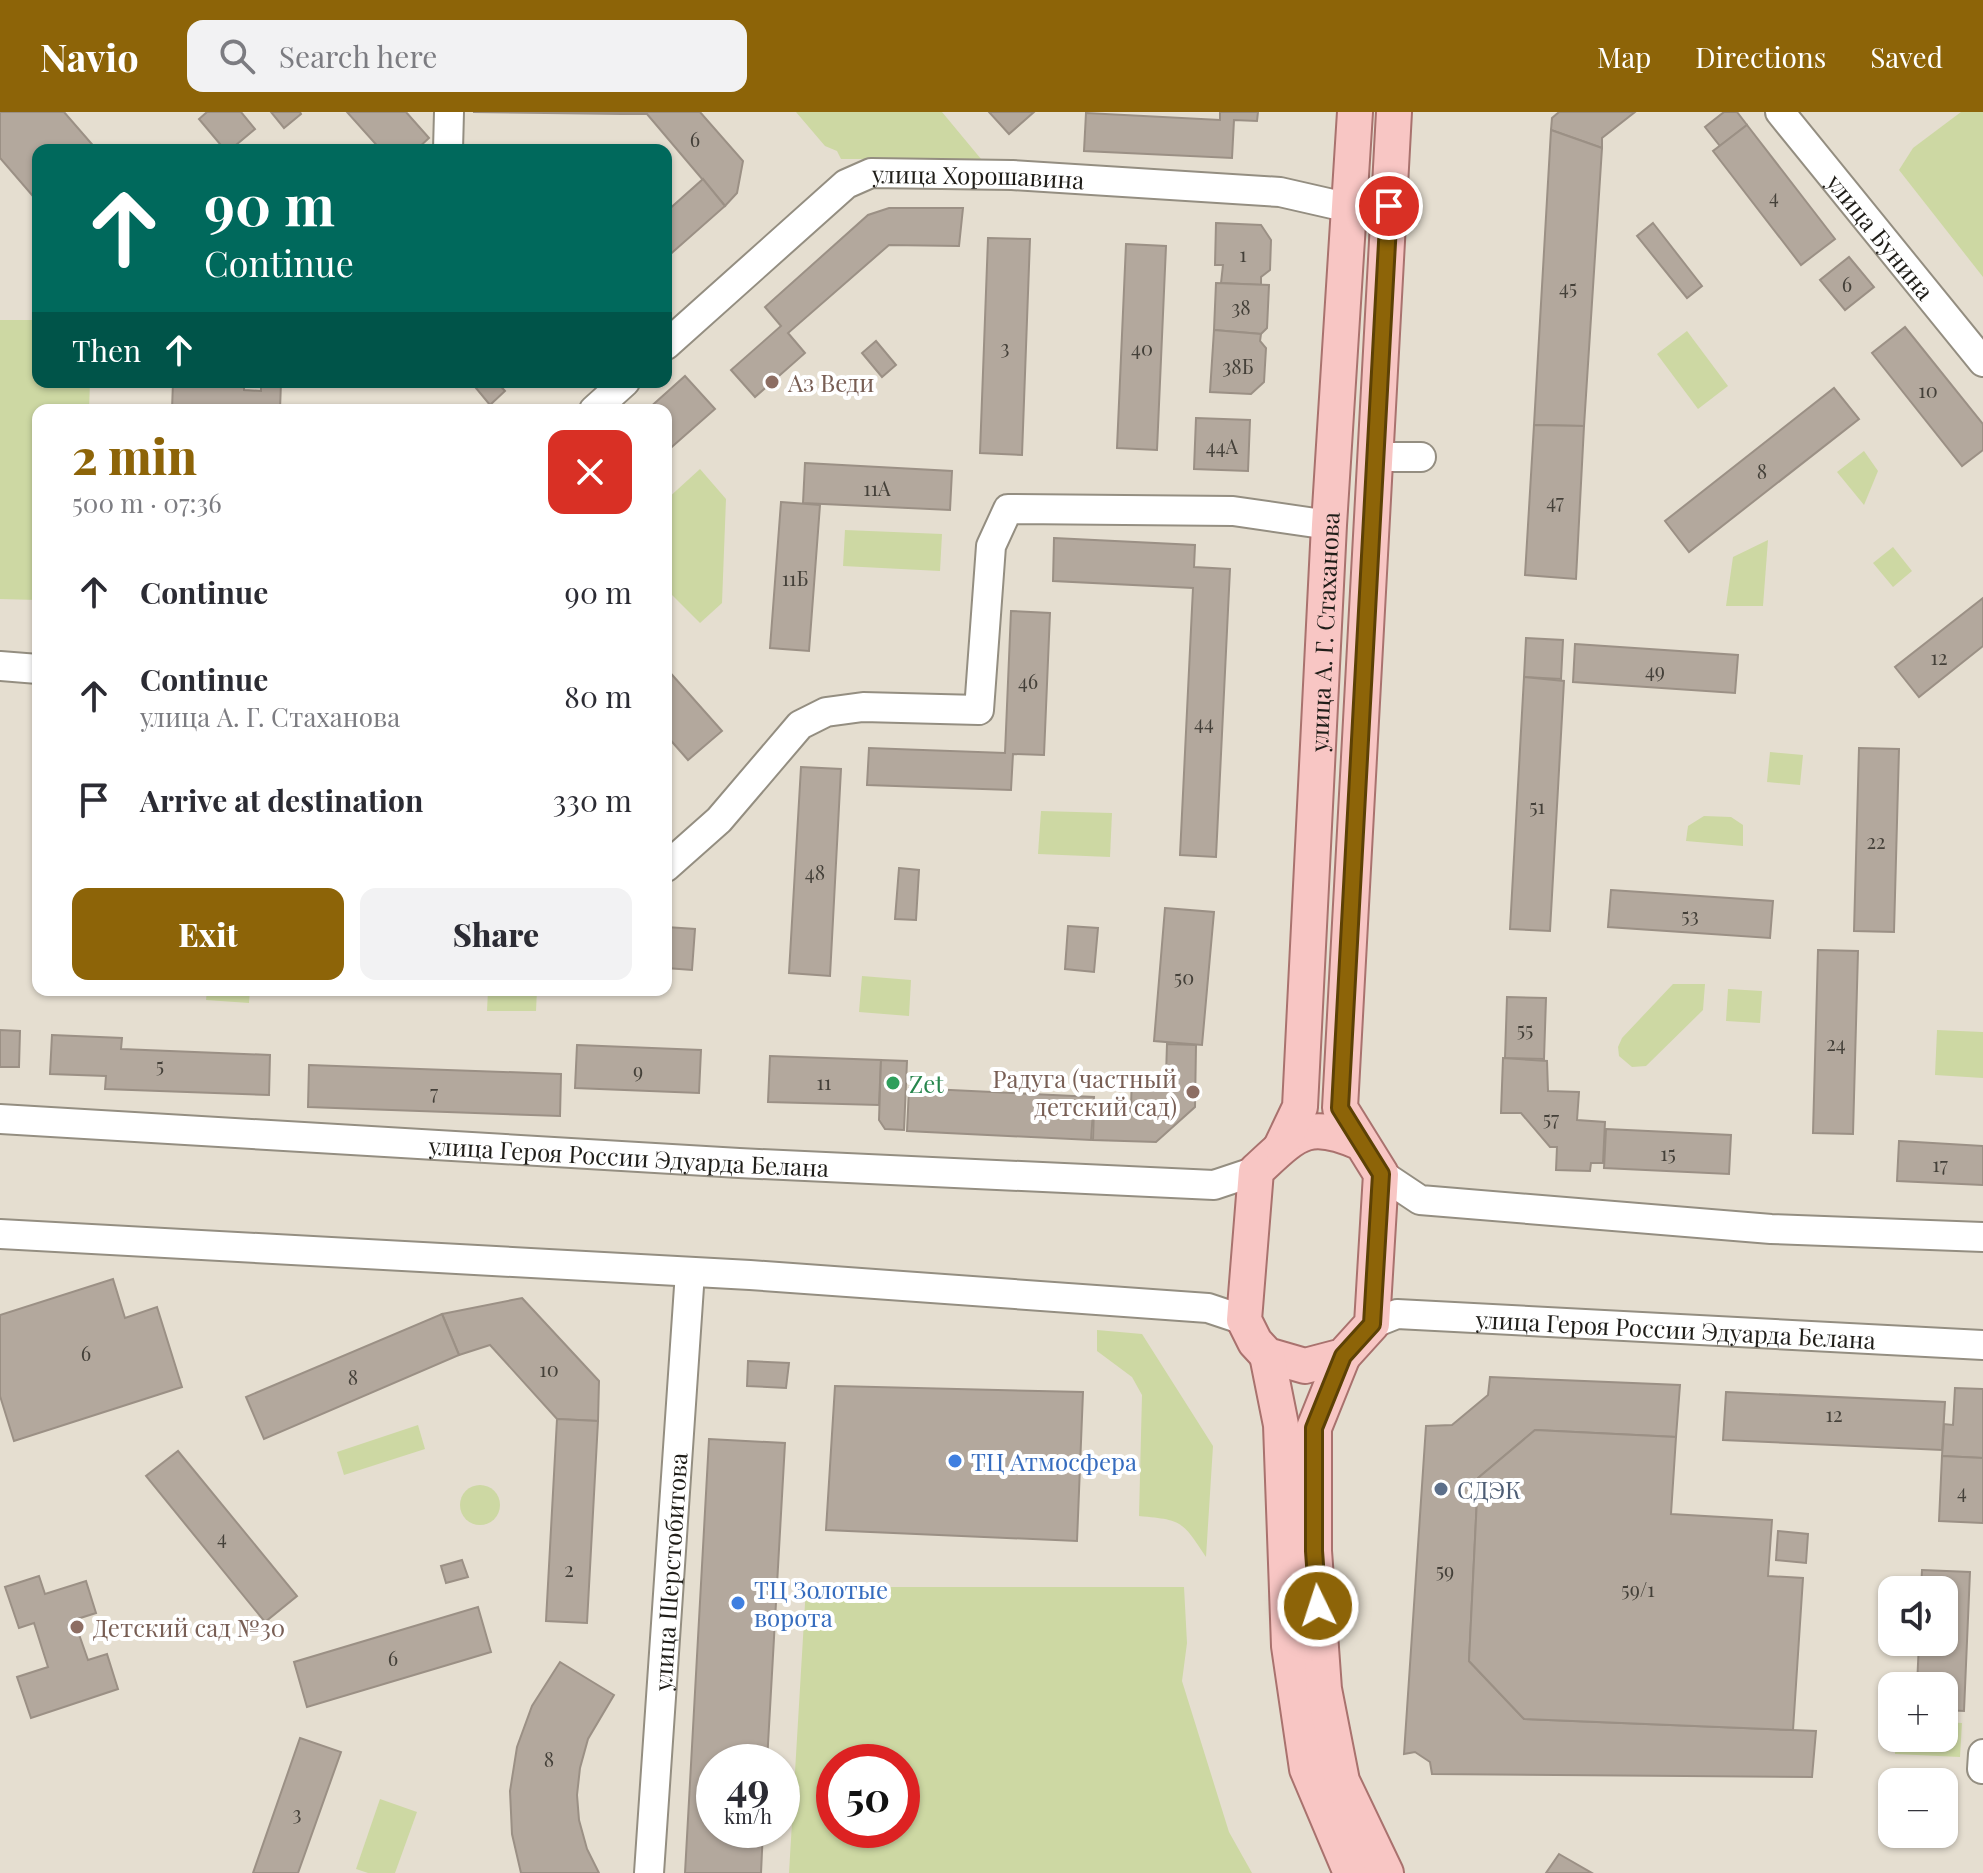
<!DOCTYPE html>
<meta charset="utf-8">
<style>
body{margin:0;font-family:"Playfair Display",serif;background:#f2f2f3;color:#2b2b33;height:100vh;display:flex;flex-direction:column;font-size:30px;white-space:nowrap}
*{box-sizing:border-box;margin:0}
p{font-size:26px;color:#7c7c81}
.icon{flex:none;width:44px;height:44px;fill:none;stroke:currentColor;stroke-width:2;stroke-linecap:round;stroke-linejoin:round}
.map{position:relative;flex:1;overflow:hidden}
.details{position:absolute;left:32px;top:292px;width:640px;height:592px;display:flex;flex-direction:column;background:#fff;border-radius:16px;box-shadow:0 2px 6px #0004}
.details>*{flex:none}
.hud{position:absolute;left:32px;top:32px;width:640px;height:244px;border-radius:16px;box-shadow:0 2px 6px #0004;background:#00695c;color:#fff;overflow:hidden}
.buttons{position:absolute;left:1878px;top:1464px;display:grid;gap:16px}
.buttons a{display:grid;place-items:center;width:80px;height:80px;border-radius:16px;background:#fff;box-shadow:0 2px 6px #0004;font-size:40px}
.speed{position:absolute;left:696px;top:1632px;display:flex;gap:16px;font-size:40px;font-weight:700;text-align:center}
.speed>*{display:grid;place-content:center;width:104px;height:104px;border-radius:50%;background:#fff;box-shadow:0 2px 6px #0004;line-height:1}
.speed small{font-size:20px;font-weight:400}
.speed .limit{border:12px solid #d22;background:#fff;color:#111}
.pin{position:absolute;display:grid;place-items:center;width:68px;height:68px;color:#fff;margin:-34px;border:4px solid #fff;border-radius:50%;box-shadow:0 2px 8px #0007}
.me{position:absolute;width:88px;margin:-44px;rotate:356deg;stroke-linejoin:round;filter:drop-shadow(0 0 6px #0008)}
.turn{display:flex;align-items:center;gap:28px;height:168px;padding:0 40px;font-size:36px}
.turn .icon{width:104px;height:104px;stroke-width:2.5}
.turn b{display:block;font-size:56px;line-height:68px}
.then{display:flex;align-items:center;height:76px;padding:0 40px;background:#0003;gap:16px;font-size:30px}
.round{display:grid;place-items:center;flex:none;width:84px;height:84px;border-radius:16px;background:#f2f2f3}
.summary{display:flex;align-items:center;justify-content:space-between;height:136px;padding:0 40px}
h1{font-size:48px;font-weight:800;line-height:60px;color:#8d6408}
.button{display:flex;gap:16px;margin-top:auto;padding:16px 40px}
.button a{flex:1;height:92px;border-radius:16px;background:#8d6408;color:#fff;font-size:32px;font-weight:800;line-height:92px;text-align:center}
.button a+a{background:#f2f2f3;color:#2b2b33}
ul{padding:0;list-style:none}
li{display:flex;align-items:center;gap:24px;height:104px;padding:0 40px}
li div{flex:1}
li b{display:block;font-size:30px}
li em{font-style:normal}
header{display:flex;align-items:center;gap:48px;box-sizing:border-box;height:112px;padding:0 40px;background:#8d6408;color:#fff}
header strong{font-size:38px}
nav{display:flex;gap:44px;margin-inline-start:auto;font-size:28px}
.search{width:560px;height:72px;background:#f2f2f3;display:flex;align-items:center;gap:20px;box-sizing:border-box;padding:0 28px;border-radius:16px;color:#7c7c81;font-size:30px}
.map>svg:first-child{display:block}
.green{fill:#cdd8a3;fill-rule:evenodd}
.building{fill:#b3a89d;stroke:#9b9085;stroke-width:2}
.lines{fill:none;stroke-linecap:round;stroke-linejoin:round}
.minor-casing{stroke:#948e81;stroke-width:32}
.major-casing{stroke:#a9726e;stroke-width:38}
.minor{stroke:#fff;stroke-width:28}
.major{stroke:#f8c6c4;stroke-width:34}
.route-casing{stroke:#5c4105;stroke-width:20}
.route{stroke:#8d6408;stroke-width:14}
.education-dot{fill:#8d6e63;stroke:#fff;stroke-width:3}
.leisure-dot{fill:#2e9e5b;stroke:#fff;stroke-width:3}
.shop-dot{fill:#3f7fe0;stroke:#fff;stroke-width:3}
.service-dot{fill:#5c6f8a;stroke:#fff;stroke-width:3}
.labels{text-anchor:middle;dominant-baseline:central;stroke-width:8;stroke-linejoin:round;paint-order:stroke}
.number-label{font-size:20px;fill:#444039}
.street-label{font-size:24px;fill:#1f1d18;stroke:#fff}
.education-label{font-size:24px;fill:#785e54;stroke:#fff;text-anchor:start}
.leisure-label{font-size:24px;fill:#27864d;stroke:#fff;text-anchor:start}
.shop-label{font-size:24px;fill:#366cbe;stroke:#fff;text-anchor:start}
.service-label{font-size:24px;fill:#4e5e75;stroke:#fff;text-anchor:start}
</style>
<header>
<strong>Navio</strong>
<div class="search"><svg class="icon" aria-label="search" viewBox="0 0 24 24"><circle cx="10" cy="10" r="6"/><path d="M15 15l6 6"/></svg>Search here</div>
<nav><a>Map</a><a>Directions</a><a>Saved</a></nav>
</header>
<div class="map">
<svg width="1983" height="1761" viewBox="0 0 1983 1761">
<rect width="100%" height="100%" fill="#e5ded0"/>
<g class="green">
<polygon points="796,0 942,0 981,47 841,47 837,39 825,34"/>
<polygon points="1961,0 1983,0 1983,165 1899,58 1913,36"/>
<polygon points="0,208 38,208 38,270 90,270 89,298 38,298 38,488 0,487"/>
<polygon points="1687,219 1728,274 1698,297 1657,242"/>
<polygon points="1864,339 1878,359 1864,393 1837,360"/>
<polygon points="700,357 726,387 722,491 700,511 666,477 666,388"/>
<polygon points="845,418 942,422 940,459 843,454"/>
<polygon points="1768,428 1763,494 1726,494 1733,445"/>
<polygon points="1893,435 1912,459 1893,475 1873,451"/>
<polygon points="1770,640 1803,643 1800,673 1767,670"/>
<polygon points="1041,699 1112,701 1110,745 1038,742"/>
<polygon points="1704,704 1731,705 1743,713 1743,734 1686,729 1688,714"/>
<polygon points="862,864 911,868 909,904 859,900"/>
<polygon points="1673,872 1705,872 1703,898 1646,954 1632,955 1619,944 1618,935 1622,926"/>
<polygon points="1728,877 1762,879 1760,911 1726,909"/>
<polygon points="207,878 250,878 249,891 206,888"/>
<polygon points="488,878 537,878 536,899 487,899"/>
<polygon points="1937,918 1983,920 1983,966 1935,963"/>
<path d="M1097 1218 1142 1222 1213 1334 1206 1445C1182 1409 1183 1408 1139 1404L1142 1283 1132 1265 1097 1239Z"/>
<polygon points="418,1313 425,1337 344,1363 337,1340"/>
<circle cx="480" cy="1393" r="20"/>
<path d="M806 1475H1184L1187 1531 1182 1569 1229 1720 1252 1761H789ZM834 1650H902V1718H834Z"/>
<polygon points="1944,1610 1962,1611 1960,1645 1895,1642 1896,1626 1944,1626"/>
<polygon points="380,1687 417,1700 395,1761 368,1761 356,1757"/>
</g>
<g class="building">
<polygon points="0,0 64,0 97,38 38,38 38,90 0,46"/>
<polygon points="207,0 241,0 255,17 230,38 225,38 199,7"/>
<polygon points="271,0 300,0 301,2 284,16"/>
<polygon points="347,0 406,0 429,26 416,38 381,38"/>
<polygon points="473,0 620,0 620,2"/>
<polygon points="620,0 700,0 743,49 737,81 725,94 647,2 620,2"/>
<polygon points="989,0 1034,0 1009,22"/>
<polygon points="1220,0 1258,0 1257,9 1234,8 1232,46 1084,39 1086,1 1220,8"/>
<polygon points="1559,0 1635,0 1602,26 1602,36 1551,18 1552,6"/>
<polygon points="1724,0 1737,0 1747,13 1720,34 1705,15"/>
<polygon points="1747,13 1835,127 1801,153 1713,39"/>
<polygon points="1551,18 1602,36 1584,314 1534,313"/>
<polygon points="703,67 725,94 666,146 666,100"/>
<polygon points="889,96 963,96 959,134 889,133 788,221 805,241 755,285 731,258 781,214 765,195 868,103"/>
<polygon points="1216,111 1261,113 1271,128 1270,158 1261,165 1261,173 1221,171 1223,153 1215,153"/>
<polygon points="1653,111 1702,174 1687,186 1637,124"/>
<polygon points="988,126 1030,127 1022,343 980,341"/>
<polygon points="1126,132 1166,134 1157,338 1117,336"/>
<polygon points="1849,145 1874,175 1845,198 1820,168"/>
<polygon points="1216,171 1269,173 1267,216 1261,222 1214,218"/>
<polygon points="1905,215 1983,312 1983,338 1962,354 1872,241"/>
<polygon points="1214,218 1261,222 1260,229 1266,236 1264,270 1251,282 1210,280"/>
<polygon points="876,229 896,253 882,265 862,241"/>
<polygon points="685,264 715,297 666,340 666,298 647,298"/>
<polygon points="173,270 193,270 193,274 209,274 209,270 244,270 244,278 261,279 261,270 281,270 280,298 172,298"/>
<polygon points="471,270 497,270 505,279 490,293"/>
<polygon points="1834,276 1859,307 1689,440 1665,409"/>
<polygon points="1196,306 1250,308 1248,359 1194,357"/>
<polygon points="1534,313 1584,314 1576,467 1525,463"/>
<polygon points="805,351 952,359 950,398 803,391"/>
<polygon points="781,390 820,393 809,539 770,536"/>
<polygon points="1054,426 1195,433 1194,455 1230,457 1216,745 1180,743 1193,476 1053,469"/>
<polygon points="1983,486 1983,534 1919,585 1895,555"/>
<polygon points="1011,499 1050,501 1044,643 1013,642 1011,678 867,673 869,636 1005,641"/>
<polygon points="1526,526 1563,528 1561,567 1524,565"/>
<polygon points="1575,532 1738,543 1735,581 1573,570"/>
<polygon points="666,556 722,619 688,648 666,623"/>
<polygon points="1524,565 1564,569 1550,819 1510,817"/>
<polygon points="1859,636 1899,637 1894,820 1854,819"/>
<polygon points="801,655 841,657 830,864 789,861"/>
<polygon points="899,756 919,758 916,808 895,807"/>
<polygon points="1611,778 1773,789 1770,826 1608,815"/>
<polygon points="1165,796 1214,800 1202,933 1154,929"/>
<polygon points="1068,814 1098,816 1094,860 1065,857"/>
<polygon points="666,815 695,817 692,858 666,856"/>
<polygon points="1818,838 1858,839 1853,1022 1813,1021"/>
<polygon points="1507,885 1546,886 1544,947 1505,946"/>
<polygon points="0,918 20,919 19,955 0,955"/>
<polygon points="52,923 122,926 121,937 270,943 269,983 105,977 106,964 50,962"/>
<polygon points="1167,932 1196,933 1195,995 1156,1030 1093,1028 1094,995 1131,996 1132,961 1166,963"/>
<polygon points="577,933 701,938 699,981 575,976"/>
<polygon points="770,944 881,948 879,993 768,990"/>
<polygon points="1503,946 1547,949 1548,979 1579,980 1577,1008 1605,1010 1603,1051 1591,1051 1590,1059 1556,1058 1557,1035 1550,1035 1521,1001 1501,1001"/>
<polygon points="881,948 907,949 904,1018 885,1017 879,1008"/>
<polygon points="309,953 561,962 560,1004 308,995"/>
<polygon points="909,976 1094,985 1091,1028 907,1019"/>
<polygon points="1606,1017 1731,1023 1729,1062 1604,1056"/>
<polygon points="1899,1029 1983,1034 1983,1073 1897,1069"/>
<polygon points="113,1167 125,1206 157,1195 182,1275 14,1329 0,1284 0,1203"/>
<polygon points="522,1186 599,1269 598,1309 557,1307 490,1233 459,1243 442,1202"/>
<polygon points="442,1202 459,1243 264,1327 246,1285"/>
<polygon points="748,1249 789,1251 786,1276 747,1274"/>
<polygon points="1490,1265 1680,1273 1676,1325 1535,1318 1478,1366 1469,1549 1524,1607 1816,1619 1812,1665 1432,1662 1430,1650 1415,1640 1404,1642 1426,1314 1452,1313 1488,1283"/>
<polygon points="835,1274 1083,1280 1077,1429 826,1418"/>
<polygon points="1955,1276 1983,1277 1983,1346 1942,1344 1944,1312 1953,1313"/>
<polygon points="1726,1280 1945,1290 1942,1338 1723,1328"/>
<polygon points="557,1307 598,1309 587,1511 546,1509"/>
<polygon points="1535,1318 1676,1325 1671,1402 1772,1408 1768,1464 1803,1466 1793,1618 1524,1607 1469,1549 1478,1366"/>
<polygon points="709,1327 785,1331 767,1650 714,1650 714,1718 763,1718 761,1761 685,1761"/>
<polygon points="178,1339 297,1484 265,1510 146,1364"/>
<polygon points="1942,1344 1983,1346 1983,1411 1939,1409"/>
<polygon points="1778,1419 1808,1422 1806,1451 1776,1448"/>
<polygon points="462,1448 468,1465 446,1471 441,1454"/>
<polygon points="1922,1458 1970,1460 1964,1599 1944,1598 1944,1574 1917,1574 1919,1530 1944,1530 1944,1478 1921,1478"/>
<polygon points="39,1464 45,1482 86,1469 96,1501 74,1508 88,1548 107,1542 118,1577 31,1606 17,1565 48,1555 34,1511 19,1516 5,1475"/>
<polygon points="478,1495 491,1540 307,1595 294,1550"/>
<polygon points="560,1550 614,1583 588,1627 580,1656 577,1683 579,1708 587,1737 599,1761 521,1761 512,1722 510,1679 517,1635 532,1594"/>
<polygon points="300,1626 341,1640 298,1761 253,1761"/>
<polygon points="1559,1742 1592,1761 1546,1761"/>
</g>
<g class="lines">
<defs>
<g id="minor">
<path id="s1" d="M1780 0 1983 250"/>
<polyline points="448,38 449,0"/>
<path id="s2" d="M666 233 846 72 871 61 1012 63 1280 80 1350 96"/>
<polyline points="594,298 625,270"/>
<polyline points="1377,345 1421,345"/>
<polyline points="0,554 38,557"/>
<polyline points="666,755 719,708 800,613 826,600 863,595 979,598 991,434 1008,397 1233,399 1329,413"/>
<path id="s3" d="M0 1007 739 1051 1214 1073 1256 1059"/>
<polyline points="1381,1062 1420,1088 1771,1117 1983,1125"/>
<polyline points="0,1122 750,1163 1208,1196 1244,1208"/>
<path id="s4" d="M1372 1212 1397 1202 1983 1233"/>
<polyline points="1982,1657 1983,1642"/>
<path id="s5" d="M649 1761 690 1160"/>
</g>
<g id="major">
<path d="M1361 1031C1307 1007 1297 1021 1256 1059L1244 1208 1255 1230 1267 1243 1305 1254 1343 1244 1372 1212 1381 1062 1340 996 1394 0"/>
<path id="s6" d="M1281 1035 1300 995 1329 413 1355 0"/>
<polyline points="1267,1243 1281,1313 1289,1534 1307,1657 1351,1761"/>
<polyline points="1343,1244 1314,1316 1314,1439 1324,1577 1342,1669 1386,1761"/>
</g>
</defs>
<use href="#minor" class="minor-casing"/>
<use href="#major" class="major-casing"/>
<use href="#minor" class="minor"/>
<use href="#major" class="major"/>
</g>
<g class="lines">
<defs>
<polyline id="route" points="1318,1494 1314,1439 1314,1316 1343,1244 1372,1212 1381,1062 1340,996 1389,94"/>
</defs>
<use href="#route" class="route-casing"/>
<use href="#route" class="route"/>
</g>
<g class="education-dot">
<circle cx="772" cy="270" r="8"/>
<circle cx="1193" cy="980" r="8"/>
<circle cx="77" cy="1515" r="8"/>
</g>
<circle class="leisure-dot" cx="893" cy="971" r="8"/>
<g class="shop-dot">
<circle cx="955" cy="1349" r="8"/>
<circle cx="738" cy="1491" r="8"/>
</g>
<circle class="service-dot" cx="1441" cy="1377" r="8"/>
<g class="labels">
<g class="number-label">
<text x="695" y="26">6</text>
<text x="1774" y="83">4</text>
<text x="1243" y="141">1</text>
<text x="1847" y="171">6</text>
<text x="1568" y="174">45</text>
<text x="1241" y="194">38</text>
<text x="1005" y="234">3</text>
<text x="1142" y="235">40</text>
<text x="1238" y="253">38Б</text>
<text x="1928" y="277">10</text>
<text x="1222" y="333">44А</text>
<text x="1762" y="358">8</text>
<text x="877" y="375">11А</text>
<text x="1555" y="388">47</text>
<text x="795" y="465">11Б</text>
<text x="1939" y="544">12</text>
<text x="1655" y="557">49</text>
<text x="1028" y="568">46</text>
<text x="1204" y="609">44</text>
<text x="1537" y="693">51</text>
<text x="1876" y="728">22</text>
<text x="815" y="759">48</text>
<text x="1690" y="802">53</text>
<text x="1184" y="864">50</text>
<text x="1525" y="916">55</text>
<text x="1836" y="930">24</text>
<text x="160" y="952">5</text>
<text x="638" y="957">9</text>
<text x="824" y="969">11</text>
<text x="434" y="979">7</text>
<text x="1551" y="1005">57</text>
<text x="1668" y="1040">15</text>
<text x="1940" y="1051">17</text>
<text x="86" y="1240">6</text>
<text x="549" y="1256">10</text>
<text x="353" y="1264">8</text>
<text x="1834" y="1301">12</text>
<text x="1962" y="1378">4</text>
<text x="222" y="1424">4</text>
<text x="569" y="1456">2</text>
<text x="1445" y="1457">59</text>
<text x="1638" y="1476">59/1</text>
<text x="393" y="1545">6</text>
<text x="549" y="1646">8</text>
<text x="297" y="1700">3</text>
</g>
<g class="street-label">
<text stroke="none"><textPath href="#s2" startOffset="376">улица Хорошавина</textPath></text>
<text stroke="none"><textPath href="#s1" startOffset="160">улица Бунина</textPath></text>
<text stroke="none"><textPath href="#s6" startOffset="520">улица А. Г. Стаханова</textPath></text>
<text stroke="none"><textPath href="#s3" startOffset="630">улица Героя России Эдуарда Белана</textPath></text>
<text stroke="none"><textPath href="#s4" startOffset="306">улица Героя России Эдуарда Белана</textPath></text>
<text stroke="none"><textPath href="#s5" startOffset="302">улица Шерстобитова</textPath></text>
</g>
<g class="education-label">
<text x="788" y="270">Аз Веди</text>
<text x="1177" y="966" text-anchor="end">Радуга (частный<tspan x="1177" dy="28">детский сад)</tspan></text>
<text x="93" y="1515">Детский сад №30</text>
</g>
<g class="leisure-label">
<text x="909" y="971">Zet</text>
</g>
<g class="shop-label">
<text x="971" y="1349">ТЦ Атмосфера</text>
<text x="754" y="1477">ТЦ Золотые<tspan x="754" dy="28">ворота</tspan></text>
</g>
<g class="service-label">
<text x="1457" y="1377">СДЭК</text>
</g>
</g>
</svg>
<div class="buttons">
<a><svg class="icon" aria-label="sound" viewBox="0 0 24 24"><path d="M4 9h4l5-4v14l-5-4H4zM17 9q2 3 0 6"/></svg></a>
<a>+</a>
<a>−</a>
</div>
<div class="speed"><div>49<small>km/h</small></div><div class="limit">50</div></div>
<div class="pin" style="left:1389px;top:94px;background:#d93025"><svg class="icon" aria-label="arrive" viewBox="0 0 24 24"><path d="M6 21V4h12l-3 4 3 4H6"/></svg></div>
<svg class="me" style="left:1318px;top:1494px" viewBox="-20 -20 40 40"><circle r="17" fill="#8d6408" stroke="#fff" stroke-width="3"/><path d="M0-11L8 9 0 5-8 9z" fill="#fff"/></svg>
<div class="hud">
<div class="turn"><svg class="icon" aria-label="ahead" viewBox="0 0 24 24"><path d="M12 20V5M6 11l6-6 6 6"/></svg><div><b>90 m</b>Continue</div></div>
<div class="then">Then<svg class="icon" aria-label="ahead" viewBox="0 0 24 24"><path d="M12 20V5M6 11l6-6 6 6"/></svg></div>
</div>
<section class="details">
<div class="summary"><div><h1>2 min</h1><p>500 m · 07:36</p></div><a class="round" style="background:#d93025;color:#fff"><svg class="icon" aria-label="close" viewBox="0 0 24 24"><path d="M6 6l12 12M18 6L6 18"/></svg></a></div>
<ul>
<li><svg class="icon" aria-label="ahead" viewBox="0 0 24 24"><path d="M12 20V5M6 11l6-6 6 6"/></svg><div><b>Continue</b></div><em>90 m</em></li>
<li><svg class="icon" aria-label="ahead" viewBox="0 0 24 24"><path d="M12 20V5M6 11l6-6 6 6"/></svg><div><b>Continue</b><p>улица А. Г. Стаханова</p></div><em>80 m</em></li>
<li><svg class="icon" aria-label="arrive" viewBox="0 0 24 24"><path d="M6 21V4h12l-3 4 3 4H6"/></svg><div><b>Arrive at destination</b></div><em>330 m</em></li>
</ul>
<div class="button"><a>Exit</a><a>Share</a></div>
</section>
</div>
